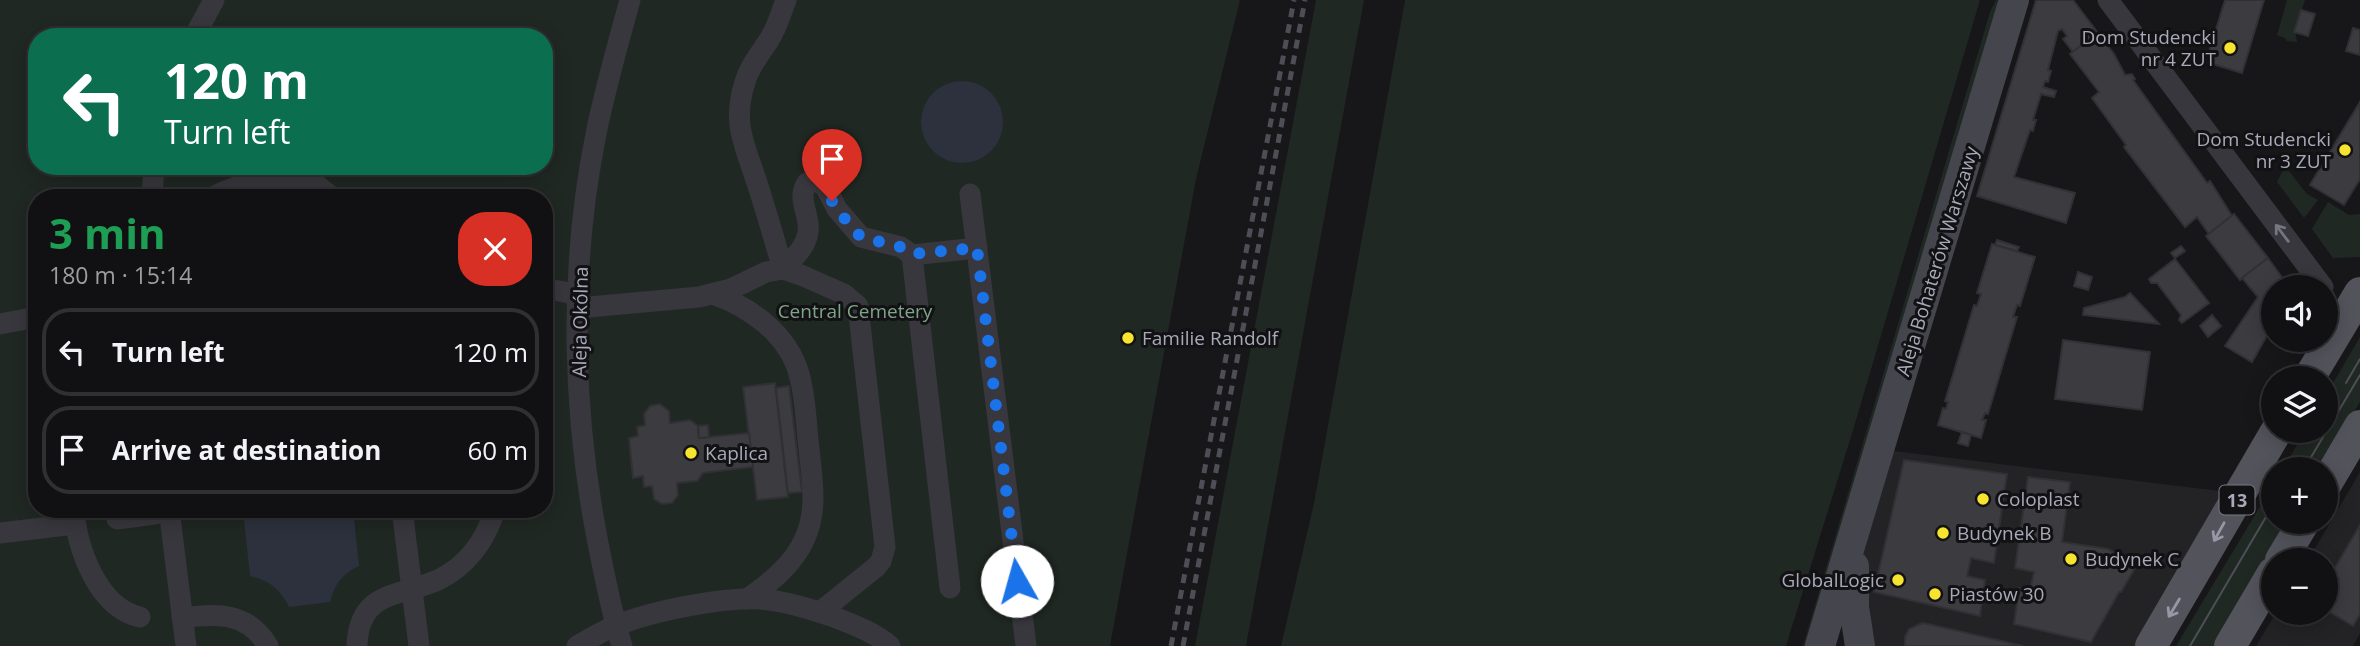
<!DOCTYPE html>
<meta charset="utf-8">
<style>
body{margin:0;font-family:"Open Sans",sans-serif;background:#1a191b;color:#f1f3f6;height:100vh;display:flex;flex-direction:column;font-size:26px;white-space:nowrap}
*{box-sizing:border-box;margin:0}
p{font-size:23px;color:#9c9d9f}
.icon{flex:none;width:38px;height:38px;fill:none;stroke:currentColor;stroke-width:2;stroke-linecap:round;stroke-linejoin:round}
.map{position:relative;flex:1;overflow:hidden}
.side{position:absolute;left:28px;top:189px;width:525px;height:329px;display:flex;flex-direction:column;background:#111012;border-radius:28px;box-shadow:0 4px 18px #0003,0 0 0 2px #303032}
.side>*{flex:none}
.banner{position:absolute;left:28px;top:28px;width:525px;height:147px;border-radius:28px;box-shadow:0 4px 18px #0003,0 0 0 2px #303032;background:#0b6e4f;color:#fff;overflow:hidden}
.tools{position:absolute;left:2261px;top:275px;display:grid;gap:14px}
.tools a{display:grid;place-items:center;width:77px;height:77px;border-radius:50%;background:#111012;box-shadow:0 4px 18px #0003,0 0 0 2px #303032;font-size:35px}
.pin{position:absolute;display:grid;place-items:center;width:60px;height:60px;color:#fff;margin:-72px -30px;border-radius:50% 50% 50% 0;rotate:-45deg;box-shadow:0 0 7px #0007}
.pin .icon{rotate:45deg}
.me{position:absolute;width:77px;margin:-38px;rotate:353deg;stroke-linejoin:round;filter:drop-shadow(0 0 5px #0008)}
.turn{display:flex;align-items:center;gap:24px;height:147px;padding:0 21px;font-size:32px}
.turn .icon{width:91px;height:91px;stroke-width:2.5}
.turn b{display:block;font-size:49px;line-height:60px}
.round{display:grid;place-items:center;flex:none;width:74px;height:74px;border-radius:28px;background:#1a191b}
.headline{display:flex;align-items:center;justify-content:space-between;height:119px;padding:0 21px}
h1{font-size:42px;font-weight:700;line-height:52px;color:#1e9e55}
ul{padding:0;list-style:none}
li{display:flex;align-items:center;gap:21px;height:88px;margin:0 14px 10px;padding:0 7px;border:4px solid #303032;border-radius:28px}
li div{flex:1}
li b{display:block;font-size:26px}
li em{font-style:normal}
.map>svg:first-child{display:block}
.built{fill:#232225}
.green{fill:#202823;fill-rule:evenodd}
.water{fill:#2c313d}
.building{fill:#3c3b40;stroke:#313034;stroke-width:2}
.lines{fill:none;stroke-linecap:round;stroke-linejoin:round}
.street{stroke:#37373d;stroke-width:21}
.secondary{stroke:#45454d;stroke-width:30}
.primary{stroke:#53535c;stroke-width:32}
.tram{stroke:#4e4e56;stroke-width:2}
.rail{stroke:#4e4e56;stroke-width:5;stroke-dasharray:9 7;stroke-linecap:butt}
.oneway{stroke:#757681}
.oneway2{stroke:#9798a6}
.route{stroke:#1a73e8;stroke-width:12;stroke-dasharray:0 21.6}
.poi-dot{fill:#f7e42f;stroke:#121113;stroke-width:2.5}
.labels{text-anchor:middle;dominant-baseline:central;stroke-width:6;stroke-linejoin:round;paint-order:stroke}
.shield{fill:#121113;stroke:#7b7b87;stroke-width:2}
.shield-label{font-size:18px;font-weight:bold;fill:#a8a9b9}
.poi-label{font-size:19px;fill:#a8a9b9;stroke:#121113;text-anchor:start}
.street-label{font-size:19px;fill:#a8a9b9;stroke:#121113}
.park-label{font-size:19px;fill:#7ea489;stroke:#121113}
</style>
<div class="map">
<svg width="2360" height="646" viewBox="0 0 2360 646">
<rect width="100%" height="100%" fill="#171618"/>
<g class="built">
<polygon points="1886,450 2236,493 2146,646 1862,646 1860,548"/>
<polygon points="2360,472 2360,633 2353,646 2256,646 2276,613 2326,612 2326,560 2308,560"/>
</g>
<g class="green">
<path d="M0 0H1240L1196 179 1110 646H0ZM37 37H544V166H37ZM37 198H544V509H37Z"/>
<polygon points="1316,0 1364,0 1246,646 1195,646"/>
<polygon points="1405,0 1980,0 1854,427 1786,646 1281,646 1314,503"/>
<polygon points="1996,0 2003,2 1810,646 1803,646 1990,12"/>
<polygon points="2287,0 2305,0 2295,30 2297,42 2287,41 2285,38 2277,35"/>
<polygon points="2285,166 2307,194 2318,200 2304,218 2277,182"/>
<polygon points="2328,202 2349,215 2360,214 2360,257 2333,258 2312,229"/>
<polygon points="2360,337 2360,402 2319,469 2283,469 2305,431 2326,430 2326,395"/>
<polygon points="2273,485 2273,522 2288,522 2214,646 2176,646"/>
</g>
<g class="water">
<circle cx="962" cy="122" r="41"/>
<path d="M243 509H353L359 566C342 574 335 584 330 602L289 607C280 589 270 581 250 576Z"/>
</g>
<g class="building">
<polygon points="2036,0 2073,0 2098,33 2073,52 2063,39 2067,36 2062,29 2058,31 2048,70 2051,71 2048,82 2045,81 2043,87 2056,91 2054,97 2041,94 2033,120 2036,120 2033,131 2030,130 2014,177 2075,193 2066,223 1977,196"/>
<polygon points="2225,0 2264,0 2242,73 2206,62"/>
<polygon points="2301,10 2315,14 2308,36 2294,32"/>
<polygon points="2353,28 2360,30 2360,55 2346,51"/>
<polygon points="2098,33 2114,54 2125,75 2132,74 2135,79 2133,80 2207,183 2210,181 2232,216 2209,234 2197,217 2185,227 2124,147 2126,145 2092,98 2099,92 2070,54"/>
<polygon points="2360,102 2360,179 2344,205 2310,185"/>
<polygon points="2234,214 2268,258 2240,280 2206,236"/>
<polygon points="1997,240 2019,247 2017,251 1995,245"/>
<polygon points="1992,244 2035,257 2020,306 2017,305 2013,317 2017,317 1988,414 1985,413 1982,420 1986,420 1981,438 1938,425 1943,408 1946,409 1948,402 1945,401 1974,305 1977,306 1981,294 1977,293"/>
<polygon points="2181,246 2185,251 2175,258 2171,253"/>
<polygon points="2268,258 2289,287 2273,287 2273,325 2252,362 2225,346 2258,297 2242,278"/>
<polygon points="2175,259 2209,303 2182,323 2179,320 2181,315 2157,283 2151,283 2149,279"/>
<polygon points="2078,272 2092,277 2088,290 2074,286"/>
<polygon points="2130,293 2159,324 2083,315 2084,308 2125,297"/>
<polygon points="2212,315 2221,326 2208,337 2200,326"/>
<polygon points="2063,340 2150,352 2142,410 2055,399"/>
<polygon points="775,383 788,497 757,500 743,387"/>
<polygon points="789,386 802,492 788,493 776,388"/>
<polygon points="660,404 669,411 670,423 690,420 698,426 699,438 749,433 753,467 703,473 697,481 677,483 678,495 672,503 662,504 654,499 652,486 644,487 643,476 633,478 629,438 638,436 637,427 645,425 644,414 650,406"/>
<polygon points="708,425 709,437 699,438 698,426"/>
<polygon points="1962,432 1971,435 1968,446 1958,443"/>
<polygon points="1904,460 2007,474 1994,563 1971,558 1967,576 1985,580 1980,616 1874,592"/>
<polygon points="2028,477 2070,482 2062,542 2108,549 2137,565 2121,592 2119,592 2091,642 2014,624 2019,588 2030,590 2034,572 2015,568"/>
<polygon points="2360,525 2360,614 2353,626 2326,610 2326,583"/>
<polygon points="1922,623 1928,624 2023,646 1905,646 1905,637 1909,629"/>
</g>
<g class="lines">
<g class="street">
<polyline points="2108,0 2323,287"/>
<polyline points="194,37 214,0"/>
<polyline points="299,171 333,198"/>
<polyline points="970,194 1026,646"/>
<polyline points="152,198 154,166"/>
<path d="M211 198C242 181 272 178 307 178"/>
<polyline points="912,255 950,588"/>
<path d="M783 269C793 258 806 248 808 232 811 215 796 200 807 183L814 180 825 186 837 209 861 237 901 247 912 255 977 248"/>
<path d="M783 269C775 242 767 214 758 186 746 147 731 125 745 82 750 65 760 54 769 40 777 28 781 13 786 0"/>
<polyline points="544,288 579,295"/>
<path d="M713 294C750 307 788 334 799 374 806 398 806 424 809 449 812 479 818 509 805 538 794 564 770 583 747 599"/>
<polyline points="578,308 699,297 731,289 766,272 783,269 801,275 844,294 858,306 885,547 881,561 876,567 820,612"/>
<polyline points="0,324 37,317"/>
<path d="M74 509C76 547 98 608 140 617"/>
<polyline points="169,509 186,646"/>
<polyline points="402,509 419,646"/>
<polyline points="117,519 169,512"/>
<polyline points="0,533 75,524"/>
<path d="M182 618C217 613 248 612 268 646"/>
<path d="M357 646C359 590 399 597 438 580 467 566 486 540 495 509"/>
<path d="M577 646C590 639 602 631 615 626 652 611 721 597 761 599 786 601 811 609 834 617 854 625 874 632 890 646"/>
<path d="M622 646C613 617 607 588 601 558 572 420 568 273 596 134 605 89 618 44 630 0"/>
</g>
<g class="secondary">
<polyline points="1854,566 1854,607 1860,646"/>
<polyline points="1820,646 2014,0"/>
</g>
<g class="primary">
<polyline points="2309,378 2360,293"/>
<polyline points="2326,484 2360,426"/>
<polyline points="2281,560 2304,522"/>
<polyline points="2151,646 2277,430"/>
<polyline points="2230,646 2273,573"/>
</g>
<g class="tram">
<polyline points="2346,383 2360,359"/>
<polyline points="2304,469 2360,375"/>
<polyline points="2190,646 2273,505"/>
</g>
<g class="rail">
<polyline points="1171,646 1294,0"/>
<polyline points="1183,646 1305,0"/>
</g>
</g>
<defs><path id="oneway-shaft" d="M-6 0H5M1.5-3L5.5 0L1.5 3" fill="none" stroke-width="1.6" stroke-linecap="round" stroke-linejoin="round" transform="scale(1.75)"/></defs>
<use class="oneway" href="#oneway-shaft" transform="translate(2282 233) rotate(-127)"/>
<g class="oneway2">
<use href="#oneway-shaft" transform="translate(2219 532) rotate(119)"/>
<use href="#oneway-shaft" transform="translate(2174 608) rotate(121)"/>
</g>
<g class="lines">
<polyline class="route" points="832,201 850,226 861,237 901,247 912,254 977,248 1017,581"/>
</g>
<g class="poi-dot">
<circle cx="2230" cy="48" r="7"/>
<circle cx="2345" cy="150" r="7"/>
<circle cx="1128" cy="338" r="7"/>
<circle cx="691" cy="453" r="7"/>
<circle cx="1983" cy="499" r="7"/>
<circle cx="1943" cy="533" r="7"/>
<circle cx="2071" cy="559" r="7"/>
<circle cx="1898" cy="580" r="7"/>
<circle cx="1935" cy="594" r="7"/>
</g>
<g class="labels">
<rect class="shield" x="2219.5" y="485.5" width="35" height="29" rx="5"/>
<g class="shield-label">
<text x="2237" y="500">13</text>
</g>
<g class="poi-label">
<text x="2216" y="37" text-anchor="end">Dom Studencki<tspan x="2216" dy="22">nr 4 ZUT</tspan></text>
<text x="2331" y="139" text-anchor="end">Dom Studencki<tspan x="2331" dy="22">nr 3 ZUT</tspan></text>
<text x="1142" y="338">Familie Randolf</text>
<text x="705" y="453">Kaplica</text>
<text x="1997" y="499">Coloplast</text>
<text x="1957" y="533">Budynek B</text>
<text x="2085" y="559">Budynek C</text>
<text x="1884" y="580" text-anchor="end">GlobalLogic</text>
<text x="1949" y="594">Piastów 30</text>
</g>
<g class="street-label">
<text transform="translate(1937 261) rotate(-73)">Aleja Bohaterów Warszawy</text>
<text transform="translate(580 322) rotate(-89)">Aleja Okólna</text>
</g>
<g class="park-label">
<text x="855" y="311">Central Cemetery</text>
</g>
</g>
</svg>
<div class="tools">
<a><svg class="icon" aria-label="sound" viewBox="0 0 24 24"><path d="M4 9h4l5-4v14l-5-4H4zM17 9q2 3 0 6"/></svg></a>
<a><svg class="icon" aria-label="layers" viewBox="0 0 24 24"><path d="M12 4l9 5-9 5-9-5zM3 14l9 5 9-5"/></svg></a>
<a>+</a>
<a>−</a>
</div>
<div class="pin" style="left:832px;top:201px;background:#d93025"><svg class="icon" aria-label="arrive" viewBox="0 0 24 24"><path d="M6 21V4h12l-3 4 3 4H6"/></svg></div>
<svg class="me" style="left:1017px;top:581px" viewBox="-20 -20 40 40"><circle r="19" fill="#fff"/><path d="M0-13L10 11 0 6-10 11z" fill="#1a73e8"/></svg>
<div class="banner">
<div class="turn"><svg class="icon" aria-label="left" viewBox="0 0 24 24"><path d="M17 20v-9H6M10 6l-5 5 5 5"/></svg><div><b>120 m</b>Turn left</div></div>
</div>
<section class="side">
<div class="headline"><div><h1>3 min</h1><p>180 m · 15:14</p></div><a class="round" style="background:#d93025;color:#fff"><svg class="icon" aria-label="close" viewBox="0 0 24 24"><path d="M6 6l12 12M18 6L6 18"/></svg></a></div>
<ul>
<li><svg class="icon" aria-label="left" viewBox="0 0 24 24"><path d="M17 20v-9H6M10 6l-5 5 5 5"/></svg><div><b>Turn left</b></div><em>120 m</em></li>
<li><svg class="icon" aria-label="arrive" viewBox="0 0 24 24"><path d="M6 21V4h12l-3 4 3 4H6"/></svg><div><b>Arrive at destination</b></div><em>60 m</em></li>
</ul>
</section>
</div>
